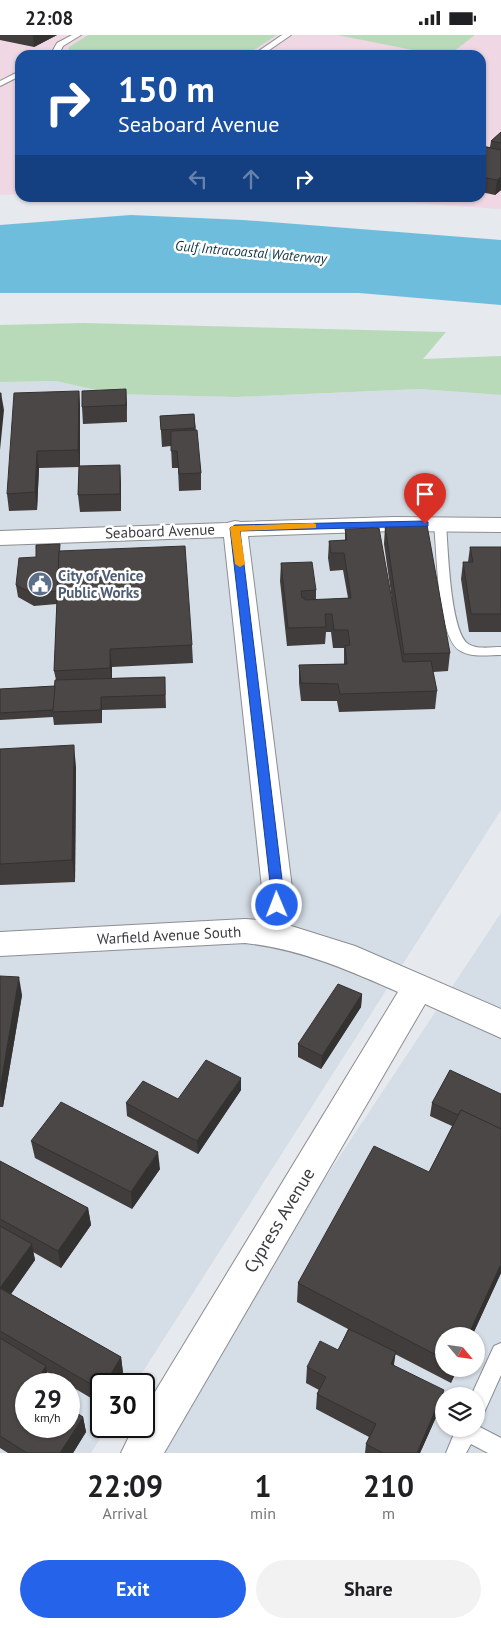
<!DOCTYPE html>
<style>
body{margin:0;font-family:"PT Sans",sans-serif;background:#f2f2f2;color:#202124;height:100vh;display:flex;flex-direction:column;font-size:19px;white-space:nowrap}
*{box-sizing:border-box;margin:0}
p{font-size:16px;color:#757577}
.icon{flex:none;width:28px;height:28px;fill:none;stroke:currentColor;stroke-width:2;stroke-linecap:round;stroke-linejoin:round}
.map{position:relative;height:1418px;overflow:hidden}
.details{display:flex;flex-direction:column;background:#fff;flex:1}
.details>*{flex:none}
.top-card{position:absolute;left:15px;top:15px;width:471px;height:152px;border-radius:15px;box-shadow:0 1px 4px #0004;background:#1a4fa0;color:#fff;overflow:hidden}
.needle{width:32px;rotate:119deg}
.buttons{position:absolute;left:435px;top:1292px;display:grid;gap:10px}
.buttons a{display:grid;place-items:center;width:50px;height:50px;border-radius:50%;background:#fff;box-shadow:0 1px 4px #0004;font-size:25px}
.speed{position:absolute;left:15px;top:1338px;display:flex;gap:10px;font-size:25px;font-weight:700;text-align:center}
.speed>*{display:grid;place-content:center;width:65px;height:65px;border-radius:50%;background:#fff;box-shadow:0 1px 4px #0004;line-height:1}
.speed small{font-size:12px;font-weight:400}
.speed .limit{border:2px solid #111;border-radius:8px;background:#fff;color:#111}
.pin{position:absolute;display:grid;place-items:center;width:42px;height:42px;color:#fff;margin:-51px -21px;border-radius:50% 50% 50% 0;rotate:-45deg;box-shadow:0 0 5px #0007}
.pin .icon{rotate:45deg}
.me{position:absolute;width:55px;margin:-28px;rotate:359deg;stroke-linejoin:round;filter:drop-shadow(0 0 4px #0008)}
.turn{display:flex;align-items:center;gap:18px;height:105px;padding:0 20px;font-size:22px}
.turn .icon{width:65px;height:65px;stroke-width:2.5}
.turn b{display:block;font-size:35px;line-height:42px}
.lanes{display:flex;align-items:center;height:48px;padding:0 20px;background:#0003;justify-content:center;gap:25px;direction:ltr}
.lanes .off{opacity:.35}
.eta{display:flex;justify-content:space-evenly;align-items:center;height:85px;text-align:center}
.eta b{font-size:30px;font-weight:700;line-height:35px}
.cta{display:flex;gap:10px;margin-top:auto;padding:10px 20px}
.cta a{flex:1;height:58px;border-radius:30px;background:#2563eb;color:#fff;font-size:20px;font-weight:700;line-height:58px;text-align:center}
.cta a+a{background:#f2f2f2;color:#202124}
.status{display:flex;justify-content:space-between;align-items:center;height:35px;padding:0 25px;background:#fff;direction:ltr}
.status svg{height:14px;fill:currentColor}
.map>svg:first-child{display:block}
.built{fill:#d5dde6;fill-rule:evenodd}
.education{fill:#efd8e3}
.green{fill:#b8dab9}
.water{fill:#6fbddc}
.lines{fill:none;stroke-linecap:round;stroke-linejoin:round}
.lane-casing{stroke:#8c8e92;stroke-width:2}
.street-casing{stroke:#8c8e92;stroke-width:2}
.lane{fill:#fff;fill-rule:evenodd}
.street{fill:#fff;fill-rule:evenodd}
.wall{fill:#403d3c}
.shaded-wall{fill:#343231}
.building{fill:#4b4746;stroke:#343231}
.route{fill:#2563eb;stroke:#184099}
.slow{fill:#f59e0b}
.labels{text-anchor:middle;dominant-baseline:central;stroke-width:5;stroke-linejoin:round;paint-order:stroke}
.far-water-label{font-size:14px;font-style:italic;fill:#133745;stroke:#fff}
.street-label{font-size:15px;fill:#3b3c3e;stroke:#fff}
.service-label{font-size:15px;font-weight:bold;fill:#4e5e75;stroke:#fff;text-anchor:start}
.near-street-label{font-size:18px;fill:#3b3c3e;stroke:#fff}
</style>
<div class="status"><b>22:08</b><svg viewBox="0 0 49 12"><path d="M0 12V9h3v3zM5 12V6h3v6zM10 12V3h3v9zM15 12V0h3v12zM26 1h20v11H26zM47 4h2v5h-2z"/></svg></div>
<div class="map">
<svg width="501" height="1418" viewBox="0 0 501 1418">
<rect width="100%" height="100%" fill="#e6e9ed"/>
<g class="built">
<path d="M56 346 114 359 236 362 420 354 501 360V775L135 1349H101V1391H108L91 1418H0V347ZM26 1349H69V1391H26Z"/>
<path d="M501 878V1418H143ZM444 1301H476V1334H444ZM444 1361H476V1394H444Z"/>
</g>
<polygon class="education" points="0,0 501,0 501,174 340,163 481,162 481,20 20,20 20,159 0,160"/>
<g class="green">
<polygon points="88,0 277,0 246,20 71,20 68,18 69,12"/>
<polygon points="337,0 475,0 449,20 438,20"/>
<polygon points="84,288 446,297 423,324 501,321 501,360 420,354 236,362 114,359 56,346 0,347 0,290"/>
</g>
<polygon class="water" points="131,180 243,185 501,205 501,270 359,258 0,258 0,190"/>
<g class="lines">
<defs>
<g id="lane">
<polygon points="72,0 81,0 63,11 60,17 61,20 53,20 52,17 57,8"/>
<polygon points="282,0 291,0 262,20 253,20"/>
<polygon points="20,36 20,41 0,51 0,46"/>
<path d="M440 485 446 489C448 513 450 593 467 608 475 615 491 612 501 612V620C488 620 470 623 459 615 437 600 437 515 434 489Z"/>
<polygon points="501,1308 501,1340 483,1380 476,1383 476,1361 471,1361 494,1311"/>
<polygon points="476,1390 501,1403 501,1418 488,1418 471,1409 466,1418 446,1418 456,1394 476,1394"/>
</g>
<path id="street" d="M394 482 501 483V497L394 496 248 501 292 853V870L288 890 355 911 501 974V1003L425 969 164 1418H121L134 1391H144V1375L398 957C348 935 300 914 245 908L0 921V897L245 884 258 885 262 870V853L224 502 0 510V496L227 488 235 486 241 487Z"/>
</defs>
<use href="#lane" class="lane-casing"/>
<use href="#street" class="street-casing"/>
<use href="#lane" class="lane"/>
<use href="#street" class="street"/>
</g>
<g class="wall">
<polygon points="0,0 57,0 34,12 0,5"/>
<polygon points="501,97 501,155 495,160 481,157 481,111 490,112 491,106"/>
<polygon points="126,354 127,387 83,389 82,372"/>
<polygon points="79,356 80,372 80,431 121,447 121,476 80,477 78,460 79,432 39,433 37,475 9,476 7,459"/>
<polygon points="194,379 201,438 201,455 179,456 178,433 172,433 171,411 162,412 160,381"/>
<polygon points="385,491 450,618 448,636 433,637 437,656 435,674 339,677 337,666 301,666 299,648 299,630 344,629 344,613 333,613 331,597 326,597 325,609 287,611 280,546 281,528 316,555 316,565 348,563 343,535 330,536 328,523 329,506 345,505 345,494 394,579 384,509"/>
<polygon points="470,512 501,512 501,597 469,597 461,544 463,527 468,527"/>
<polygon points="60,516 192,610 193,628 112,632 112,643 165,642 166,673 102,675 102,688 54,690 53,682 0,685 0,654 55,651 56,645 54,636 57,569 34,571 18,562 16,550 36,522"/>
<polygon points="0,714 76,732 75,847 0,850"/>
<polygon points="0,941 22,960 3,1072 0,1072"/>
<polygon points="362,959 361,972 321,1034 298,1022 298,1009"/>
<polygon points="450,1035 501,1238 472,1301 444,1301 444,1334 457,1334 451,1348 395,1319 394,1330 441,1371 420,1418 365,1418 366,1409 369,1402 316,1374 317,1359 319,1355 306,1348 307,1332 338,1315 348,1294 297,1267 298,1248 429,1137 452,1091 430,1081 432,1068"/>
<polygon points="241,1055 198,1119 127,1081 126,1068 178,1064"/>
<polygon points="31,1106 160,1134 132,1174 35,1123"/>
<polygon points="0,1126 88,1173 91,1190 61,1233 33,1217 35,1225 11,1259 121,1322 123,1338 101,1349 101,1369 69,1350 69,1349 67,1349 47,1337 49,1346 26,1349 83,1382 86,1397 73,1418 8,1418 0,1413"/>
</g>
<g class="shaded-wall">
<polygon points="33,0 57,0 34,12"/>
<polygon points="501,142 501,155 495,160 497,145"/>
<polygon points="126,354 127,371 127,387 126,370"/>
<polygon points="79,356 80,372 80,432 78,415"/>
<polygon points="1,358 4,375 0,415 0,373"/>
<polygon points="37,416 39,433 37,475 35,457"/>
<polygon points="120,430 121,447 121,476 120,459"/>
<polygon points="110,614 112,632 112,651 110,633"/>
<polygon points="101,662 102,675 102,688 101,675"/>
<polygon points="74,710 76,732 75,847 72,825"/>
<polygon points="19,942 22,960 3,1072 0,1054"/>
<polygon points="362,959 361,972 321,1034 322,1021"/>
<polygon points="241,1043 241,1055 198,1119 197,1106"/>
<polygon points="158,1117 160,1134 132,1174 131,1157"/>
<polygon points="88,1173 91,1190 61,1233 58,1216"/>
<polygon points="32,1209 35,1225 4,1269 0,1253"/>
<polygon points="501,1229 501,1238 472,1301 468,1301"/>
<polygon points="396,1317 393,1333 391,1329"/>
<polygon points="121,1322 123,1338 116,1349 105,1349"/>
<polygon points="46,1331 49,1346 47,1349 34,1349"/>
<polygon points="454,1334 457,1334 451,1348"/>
<polygon points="444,1355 441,1371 420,1418 417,1418"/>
<polygon points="83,1382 86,1397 73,1418 60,1418"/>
</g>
<g class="building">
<polygon points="501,97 501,108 491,106"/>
<polygon points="481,111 501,115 501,142 497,145 481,142"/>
<polygon points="126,354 126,370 82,372 82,356"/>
<polygon points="79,356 78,415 37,416 35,457 7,459 14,358"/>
<polygon points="0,358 1,358 0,373"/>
<polygon points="194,379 195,393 161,395 160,381"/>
<polygon points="197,395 201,438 179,439 177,416 171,416 171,396"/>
<polygon points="120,430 120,459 78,460 79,431"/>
<polygon points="427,490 450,618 404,619 385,491"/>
<polygon points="379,493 403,627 431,626 437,656 340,659 338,649 301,648 299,630 347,629 345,611 350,610 348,595 334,595 332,579 325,579 326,592 288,593 281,528 312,527 316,555 301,556 302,563 305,563 305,565 351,563 344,518 331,518 329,506 347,505 345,494"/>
<polygon points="60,509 57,556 32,558 16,550 19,523 36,522 36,510"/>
<polygon points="185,511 192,610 110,614 110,633 54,636 59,516"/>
<polygon points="470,512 501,512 501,579 471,579 463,527 473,527"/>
<polygon points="165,642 165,660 101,662 101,675 52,677 55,645"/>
<polygon points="55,651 53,675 0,678 0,654"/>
<polygon points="74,710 72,825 0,829 0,714"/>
<polygon points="0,941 19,942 0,1054"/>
<polygon points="338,949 362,959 322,1021 298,1009"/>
<polygon points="206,1025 241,1043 197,1106 126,1068 143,1046 178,1064"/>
<polygon points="450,1035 501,1059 501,1094 461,1075 458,1080 432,1068"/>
<polygon points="61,1067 158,1117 131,1157 31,1106"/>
<polygon points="461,1075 501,1094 501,1229 468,1301 444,1301 444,1324 298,1248 374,1111 429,1137"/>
<polygon points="0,1126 88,1173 58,1216 0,1184"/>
<polygon points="0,1191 32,1209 0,1253"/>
<polygon points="0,1253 121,1322 105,1349 101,1349 101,1355 0,1296"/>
<polygon points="349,1294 396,1317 391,1329 444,1355 417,1418 383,1418 366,1409 376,1389 317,1359 326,1342 307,1332 320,1306 338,1315"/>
<polygon points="0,1303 46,1331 34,1349 26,1349 26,1391 69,1391 69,1373 83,1382 60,1418 27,1418 0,1401"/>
</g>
<polygon class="route" points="425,486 428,487 428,491 240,496 283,853 283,870 281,874 273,874 230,493 235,490"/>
<polygon class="slow" points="313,488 316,489 316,493 240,496 245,529 240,532 235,529 230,493 232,491"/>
<defs>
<symbol id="civic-disc" viewBox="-11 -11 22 22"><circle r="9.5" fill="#5c6f8a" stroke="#fff"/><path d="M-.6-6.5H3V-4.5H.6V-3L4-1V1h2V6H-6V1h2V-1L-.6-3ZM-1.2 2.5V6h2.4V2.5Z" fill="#fff"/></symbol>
</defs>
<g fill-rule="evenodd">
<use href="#civic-disc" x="26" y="535" width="28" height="28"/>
</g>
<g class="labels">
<g class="far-water-label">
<text transform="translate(251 217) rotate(5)">Gulf Intracoastal Waterway</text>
</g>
<g class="street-label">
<text transform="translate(160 496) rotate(-2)">Seaboard Avenue</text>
<text transform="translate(169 900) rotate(-3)">Warfield Avenue South</text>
</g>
<g class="service-label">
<text x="58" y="540">City of Venice<tspan x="58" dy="17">Public Works</tspan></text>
</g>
<g class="near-street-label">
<text transform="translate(279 1185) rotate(-59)">Cypress Avenue</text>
</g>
</g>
</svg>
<div class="buttons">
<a><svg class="needle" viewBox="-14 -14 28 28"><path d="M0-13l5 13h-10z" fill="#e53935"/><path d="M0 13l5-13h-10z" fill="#757577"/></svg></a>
<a><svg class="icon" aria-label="layers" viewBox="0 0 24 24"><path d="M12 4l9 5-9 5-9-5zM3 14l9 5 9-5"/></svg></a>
</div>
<div class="speed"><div>29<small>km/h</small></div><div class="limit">30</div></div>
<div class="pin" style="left:425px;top:489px;background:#d93025"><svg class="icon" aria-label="arrive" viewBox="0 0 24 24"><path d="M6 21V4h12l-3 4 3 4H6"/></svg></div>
<svg class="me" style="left:277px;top:870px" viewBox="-20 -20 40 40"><circle r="17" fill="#2563eb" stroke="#fff" stroke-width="3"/><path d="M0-11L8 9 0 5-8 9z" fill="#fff"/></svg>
<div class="top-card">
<div class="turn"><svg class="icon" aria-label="right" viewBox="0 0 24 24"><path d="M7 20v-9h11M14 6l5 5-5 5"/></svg><div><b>150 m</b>Seaboard Avenue</div></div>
<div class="lanes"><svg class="icon off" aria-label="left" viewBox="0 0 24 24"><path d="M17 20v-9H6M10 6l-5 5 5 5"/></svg><svg class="icon off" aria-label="ahead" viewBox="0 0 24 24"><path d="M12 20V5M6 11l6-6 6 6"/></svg><svg class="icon" aria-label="right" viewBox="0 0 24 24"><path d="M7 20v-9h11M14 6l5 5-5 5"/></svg></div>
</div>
</div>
<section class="details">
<div class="eta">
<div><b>22:09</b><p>Arrival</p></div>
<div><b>1</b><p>min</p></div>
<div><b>210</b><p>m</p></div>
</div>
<div class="cta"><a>Exit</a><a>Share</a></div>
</section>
